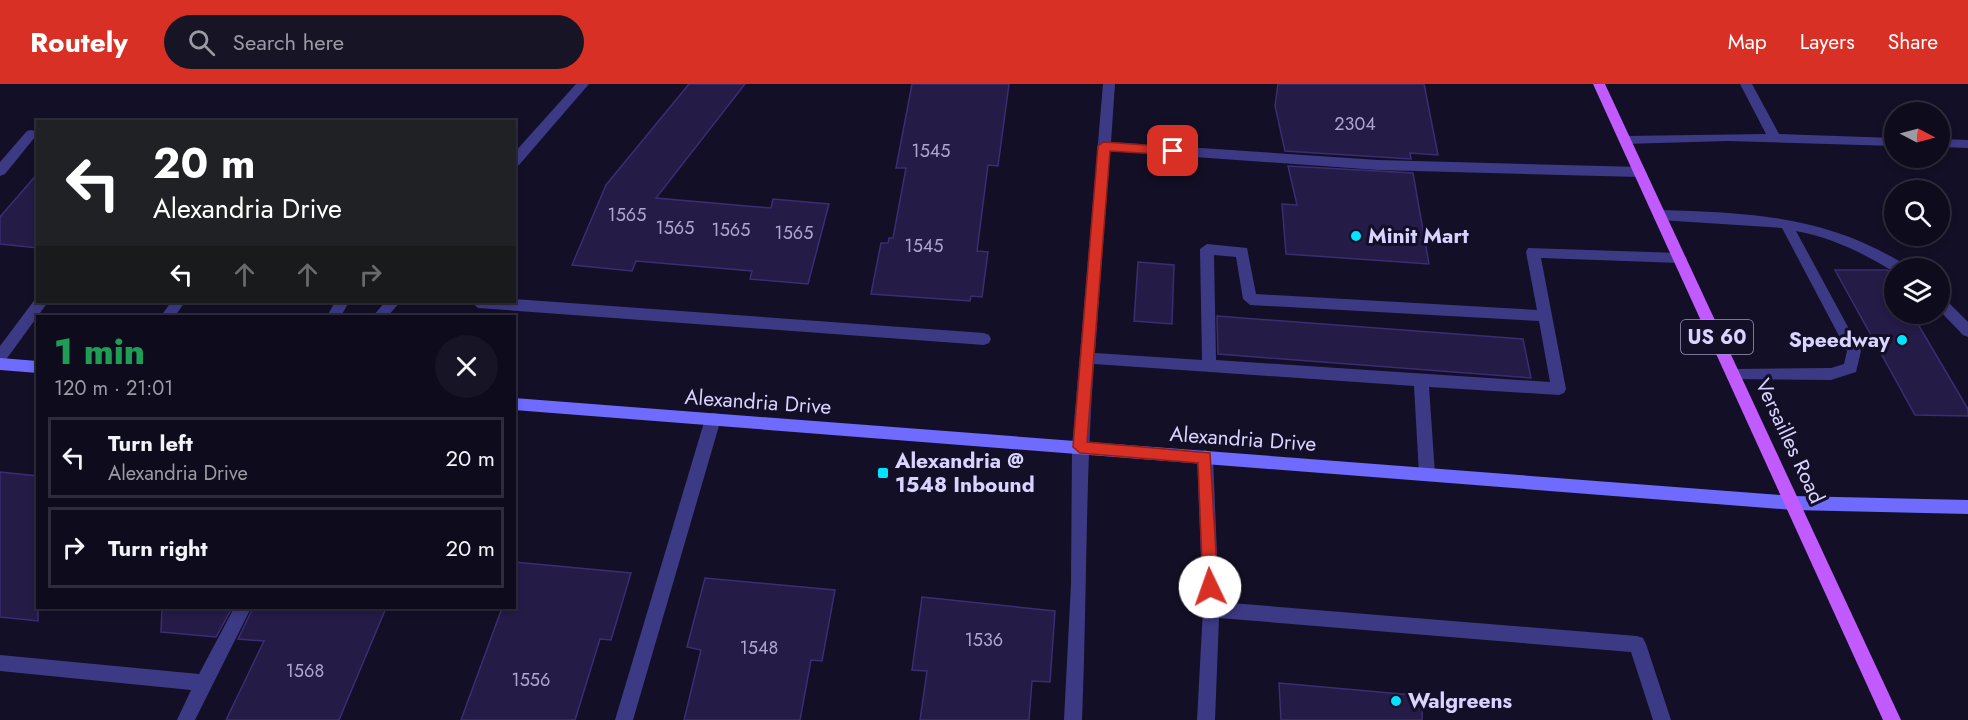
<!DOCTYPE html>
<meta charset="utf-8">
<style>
body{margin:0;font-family:Jost,sans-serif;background:#171425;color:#f1f3f6;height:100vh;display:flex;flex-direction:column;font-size:22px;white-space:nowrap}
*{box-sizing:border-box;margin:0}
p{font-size:20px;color:#9b9ba3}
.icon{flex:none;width:33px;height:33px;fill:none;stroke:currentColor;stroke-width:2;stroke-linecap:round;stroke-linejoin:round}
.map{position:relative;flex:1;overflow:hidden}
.side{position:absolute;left:36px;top:231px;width:480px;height:294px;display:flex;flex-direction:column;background:#0e0b1c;border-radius:0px;box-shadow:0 3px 9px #0003,0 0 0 2px #2e2b3b}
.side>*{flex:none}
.guide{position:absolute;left:36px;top:36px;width:480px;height:183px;border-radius:0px;box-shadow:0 3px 9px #0003,0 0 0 2px #2e2b3b;background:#202124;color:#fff;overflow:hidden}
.needle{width:39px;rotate:96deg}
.controls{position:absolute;left:1884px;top:18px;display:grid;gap:12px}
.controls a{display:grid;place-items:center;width:66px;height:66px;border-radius:50%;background:#0e0b1c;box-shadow:0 3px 9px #0003,0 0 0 2px #2e2b3b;font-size:30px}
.pin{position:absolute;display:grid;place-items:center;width:51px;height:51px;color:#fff;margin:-26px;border-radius:12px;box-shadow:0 3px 9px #0006}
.me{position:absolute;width:66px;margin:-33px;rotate:357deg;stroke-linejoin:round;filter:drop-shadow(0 0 4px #0008)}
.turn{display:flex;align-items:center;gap:21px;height:126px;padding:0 18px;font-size:27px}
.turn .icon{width:78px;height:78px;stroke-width:2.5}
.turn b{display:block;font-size:42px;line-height:51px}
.lanes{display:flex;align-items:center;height:57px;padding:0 18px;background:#0003;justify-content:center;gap:30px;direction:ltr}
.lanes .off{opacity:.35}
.round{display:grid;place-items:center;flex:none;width:63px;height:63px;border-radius:32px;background:#171425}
.overview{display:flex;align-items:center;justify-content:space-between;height:102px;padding:0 18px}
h1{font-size:36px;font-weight:800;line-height:45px;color:#1e9e55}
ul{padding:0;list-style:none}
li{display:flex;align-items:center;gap:18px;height:81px;margin:0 12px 9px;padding:0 6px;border:3px solid #2e2b3b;border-radius:0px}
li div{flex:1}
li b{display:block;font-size:22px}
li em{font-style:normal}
header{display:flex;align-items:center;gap:36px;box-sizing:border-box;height:84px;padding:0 30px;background:#d93025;color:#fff}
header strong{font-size:28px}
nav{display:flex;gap:33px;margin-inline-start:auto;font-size:21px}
.search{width:420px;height:54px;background:#171425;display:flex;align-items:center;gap:15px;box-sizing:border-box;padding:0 21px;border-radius:33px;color:#9b9ba3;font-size:22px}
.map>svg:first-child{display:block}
.building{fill:#241b47;stroke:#3b2d73;stroke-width:1.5}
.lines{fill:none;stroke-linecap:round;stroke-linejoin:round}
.lane{fill:#3d3a85;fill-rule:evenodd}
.secondary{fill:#6f6bff;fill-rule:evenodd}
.primary{fill:#c25bff;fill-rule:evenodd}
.route{fill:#d93025;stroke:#8d1f18;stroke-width:1.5}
.poi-dot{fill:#00e5ff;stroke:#130f26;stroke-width:2}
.labels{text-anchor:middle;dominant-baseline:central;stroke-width:6;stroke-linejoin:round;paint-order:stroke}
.number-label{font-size:18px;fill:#aca6d1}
.shield{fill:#130f26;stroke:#9e99be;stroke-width:1.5}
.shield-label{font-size:20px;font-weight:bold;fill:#d9d4ff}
.poi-label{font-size:21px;font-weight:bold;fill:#d9d4ff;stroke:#130f26;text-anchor:start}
.street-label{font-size:21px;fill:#d9d4ff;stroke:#130f26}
</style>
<header>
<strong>Routely</strong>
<div class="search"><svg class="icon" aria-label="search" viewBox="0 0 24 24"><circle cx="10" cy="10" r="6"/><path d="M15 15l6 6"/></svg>Search here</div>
<nav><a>Map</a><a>Layers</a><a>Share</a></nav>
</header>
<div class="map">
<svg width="1968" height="636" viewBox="0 0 1968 636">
<rect width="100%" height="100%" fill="#130f26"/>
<g class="building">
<polygon points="689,0 745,0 656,114 771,124 773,115 829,120 808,200 750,195 752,187 636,177 632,187 572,181 606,101"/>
<polygon points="912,0 1009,0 998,82 988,81 977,167 988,168 982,213 971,212 970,217 871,210 881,159 888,159 889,154 893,154 906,84 896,84"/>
<polygon points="1278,0 1424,0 1438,71 1410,69 1411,75 1285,67 1275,22"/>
<polygon points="1288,82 1413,89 1429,180 1286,170 1282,120 1297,121"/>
<polygon points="38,89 38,164 0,160 0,133"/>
<polygon points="1138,178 1174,181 1172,240 1134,237"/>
<polygon points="1835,186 1887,186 1894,190 1894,230 1912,230 1968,325 1968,332 1915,331"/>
<polygon points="1217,232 1523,255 1531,294 1218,270"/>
<polygon points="0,388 38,392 38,537 0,533"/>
<polygon points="514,478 631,489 611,556 600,555 575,636 461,636 502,524 514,524"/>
<polygon points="705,494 835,506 822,577 811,576 800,636 684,636 701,566 687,563"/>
<polygon points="922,513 1055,527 1050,598 1032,597 1029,636 920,636 927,587 912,586"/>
<polygon points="162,524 232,524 216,553 161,548"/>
<polygon points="253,524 386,524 339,636 226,636 264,557 238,555"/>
<polygon points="1279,599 1423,612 1422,636 1281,636"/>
</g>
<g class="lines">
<g class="lane">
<polygon points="576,0 589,0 519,81 514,82 514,69"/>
<path d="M1103 0H1115L1111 58 1378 76 1640 83 1646 88 1640 93 1378 86 1110 67 1095 269 1202 276 1200 165 1207 160 1247 164 1256 210 1537 226 1526 168 1528 164 1680 169 1687 174 1680 179 1541 174 1566 305 1564 309 1559 311 1429 303 1435 390 1433 395 1427 397 1421 395 1419 390 1414 302 1094 280C1085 399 1087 517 1082 636H1064L1071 500 1072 363ZM1214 171 1236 173 1243 215 1250 221 1539 237 1550 298 1216 276Z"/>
<polygon points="1740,0 1752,0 1779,50 1894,54 1894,62 1728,57 1624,60 1618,56 1624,52 1766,50"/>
<polygon points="31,46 35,47 35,53 5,90 0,92 0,78 27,47"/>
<polygon points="1940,55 1968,56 1968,64 1940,63"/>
<path d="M1660 126C1751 129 1824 131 1904 180L1906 184H1894V188C1863 169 1833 154 1796 147L1861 267 1856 288 1831 296 1729 295 1727 291 1729 287 1734 285 1831 284 1844 280 1847 267 1782 144 1660 136 1653 131Z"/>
<polygon points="1940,213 1945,215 1968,238 1968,253 1963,251 1940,227"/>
<polygon points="36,214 38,218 48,218 5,277 0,279 0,262"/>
<polygon points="514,215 984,249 989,251 991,255 989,259 984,261 478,224 471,218 514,218"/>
<polygon points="171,218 185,218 175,232 161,232"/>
<polygon points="335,218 349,218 341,232 327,232"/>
<polygon points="385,218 400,218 388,232 373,232"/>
<polygon points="713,329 718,330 721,335 633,636 615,636 705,335 708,330"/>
<polygon points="1205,366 1210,368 1213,373 1219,518 1637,552 1643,554 1646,560 1671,636 1653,636 1631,568 1219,534 1215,636 1197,636 1203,525 1197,373 1200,368"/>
<polygon points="234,524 251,524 195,636 177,636 191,606 0,587 0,571 199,590"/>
</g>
<g class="secondary">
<polygon points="0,274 38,277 38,289 0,286"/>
<polygon points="514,314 1793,412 1968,416 1968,430 1793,426 514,326"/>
</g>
<polygon class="primary" points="1593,0 1605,0 1901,636 1883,636"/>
</g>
<polygon class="route" points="1104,58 1173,63 1178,67 1173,71 1110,67 1087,358 1210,369 1218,503 1216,508 1210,510 1205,508 1203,503 1198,379 1080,369 1073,363 1098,62"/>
<g class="poi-dot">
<circle cx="1356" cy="152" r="6"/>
<circle cx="1902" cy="256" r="6"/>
<rect x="877" y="383" width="12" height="12" rx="3"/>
<circle cx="1396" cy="617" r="6"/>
</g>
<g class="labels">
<g class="number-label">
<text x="1355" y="40">2304</text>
<text x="931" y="67">1545</text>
<text x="627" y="131">1565</text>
<text x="675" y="144">1565</text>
<text x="731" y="146">1565</text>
<text x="794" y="149">1565</text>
<text x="924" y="162">1545</text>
<text x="984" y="556">1536</text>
<text x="759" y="564">1548</text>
<text x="305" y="587">1568</text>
<text x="531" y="596">1556</text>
</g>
<rect class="shield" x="1681" y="236" width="72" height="34" rx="4.5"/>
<g class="shield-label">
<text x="1717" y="253">US 60</text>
</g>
<g class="poi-label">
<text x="1368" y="152">Minit Mart</text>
<text x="1890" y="256" text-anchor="end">Speedway</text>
<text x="895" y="377">Alexandria @<tspan x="895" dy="24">1548 Inbound</tspan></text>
<text x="1408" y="617">Walgreens</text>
</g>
<g class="street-label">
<text transform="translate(758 318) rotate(4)">Alexandria Drive</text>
<text transform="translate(1243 355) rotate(4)">Alexandria Drive</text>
<text transform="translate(1790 357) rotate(65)">Versailles Road</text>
</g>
</g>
</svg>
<div class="controls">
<a><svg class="needle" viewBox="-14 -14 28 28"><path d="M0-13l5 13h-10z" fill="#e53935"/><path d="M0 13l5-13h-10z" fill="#9b9ba3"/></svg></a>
<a><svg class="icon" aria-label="search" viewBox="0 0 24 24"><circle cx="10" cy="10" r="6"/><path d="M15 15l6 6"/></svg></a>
<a><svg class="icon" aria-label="layers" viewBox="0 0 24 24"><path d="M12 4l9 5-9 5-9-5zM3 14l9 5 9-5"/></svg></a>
</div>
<div class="pin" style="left:1173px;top:67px;background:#d93025"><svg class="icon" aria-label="arrive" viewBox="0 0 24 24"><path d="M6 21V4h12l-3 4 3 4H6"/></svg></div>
<svg class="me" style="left:1210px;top:503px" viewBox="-20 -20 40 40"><circle r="19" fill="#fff"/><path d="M0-13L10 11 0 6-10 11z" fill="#d93025"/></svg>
<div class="guide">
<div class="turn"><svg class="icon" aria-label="left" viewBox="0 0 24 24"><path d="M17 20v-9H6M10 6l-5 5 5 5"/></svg><div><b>20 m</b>Alexandria Drive</div></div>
<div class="lanes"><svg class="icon" aria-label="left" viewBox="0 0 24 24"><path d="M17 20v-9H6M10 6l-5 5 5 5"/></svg><svg class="icon off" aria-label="ahead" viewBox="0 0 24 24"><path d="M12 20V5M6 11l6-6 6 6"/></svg><svg class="icon off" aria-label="ahead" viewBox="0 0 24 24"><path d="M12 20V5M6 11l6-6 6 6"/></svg><svg class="icon off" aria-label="right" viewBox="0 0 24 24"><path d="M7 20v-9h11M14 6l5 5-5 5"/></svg></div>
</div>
<section class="side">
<div class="overview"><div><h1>1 min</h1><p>120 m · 21:01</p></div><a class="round"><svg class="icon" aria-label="close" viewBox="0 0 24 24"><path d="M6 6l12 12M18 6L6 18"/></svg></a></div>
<ul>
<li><svg class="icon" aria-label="left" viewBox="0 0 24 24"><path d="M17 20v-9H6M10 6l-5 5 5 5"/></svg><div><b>Turn left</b><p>Alexandria Drive</p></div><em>20 m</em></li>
<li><svg class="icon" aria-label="right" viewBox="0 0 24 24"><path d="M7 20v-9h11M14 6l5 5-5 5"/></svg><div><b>Turn right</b></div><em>20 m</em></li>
</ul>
</section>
</div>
